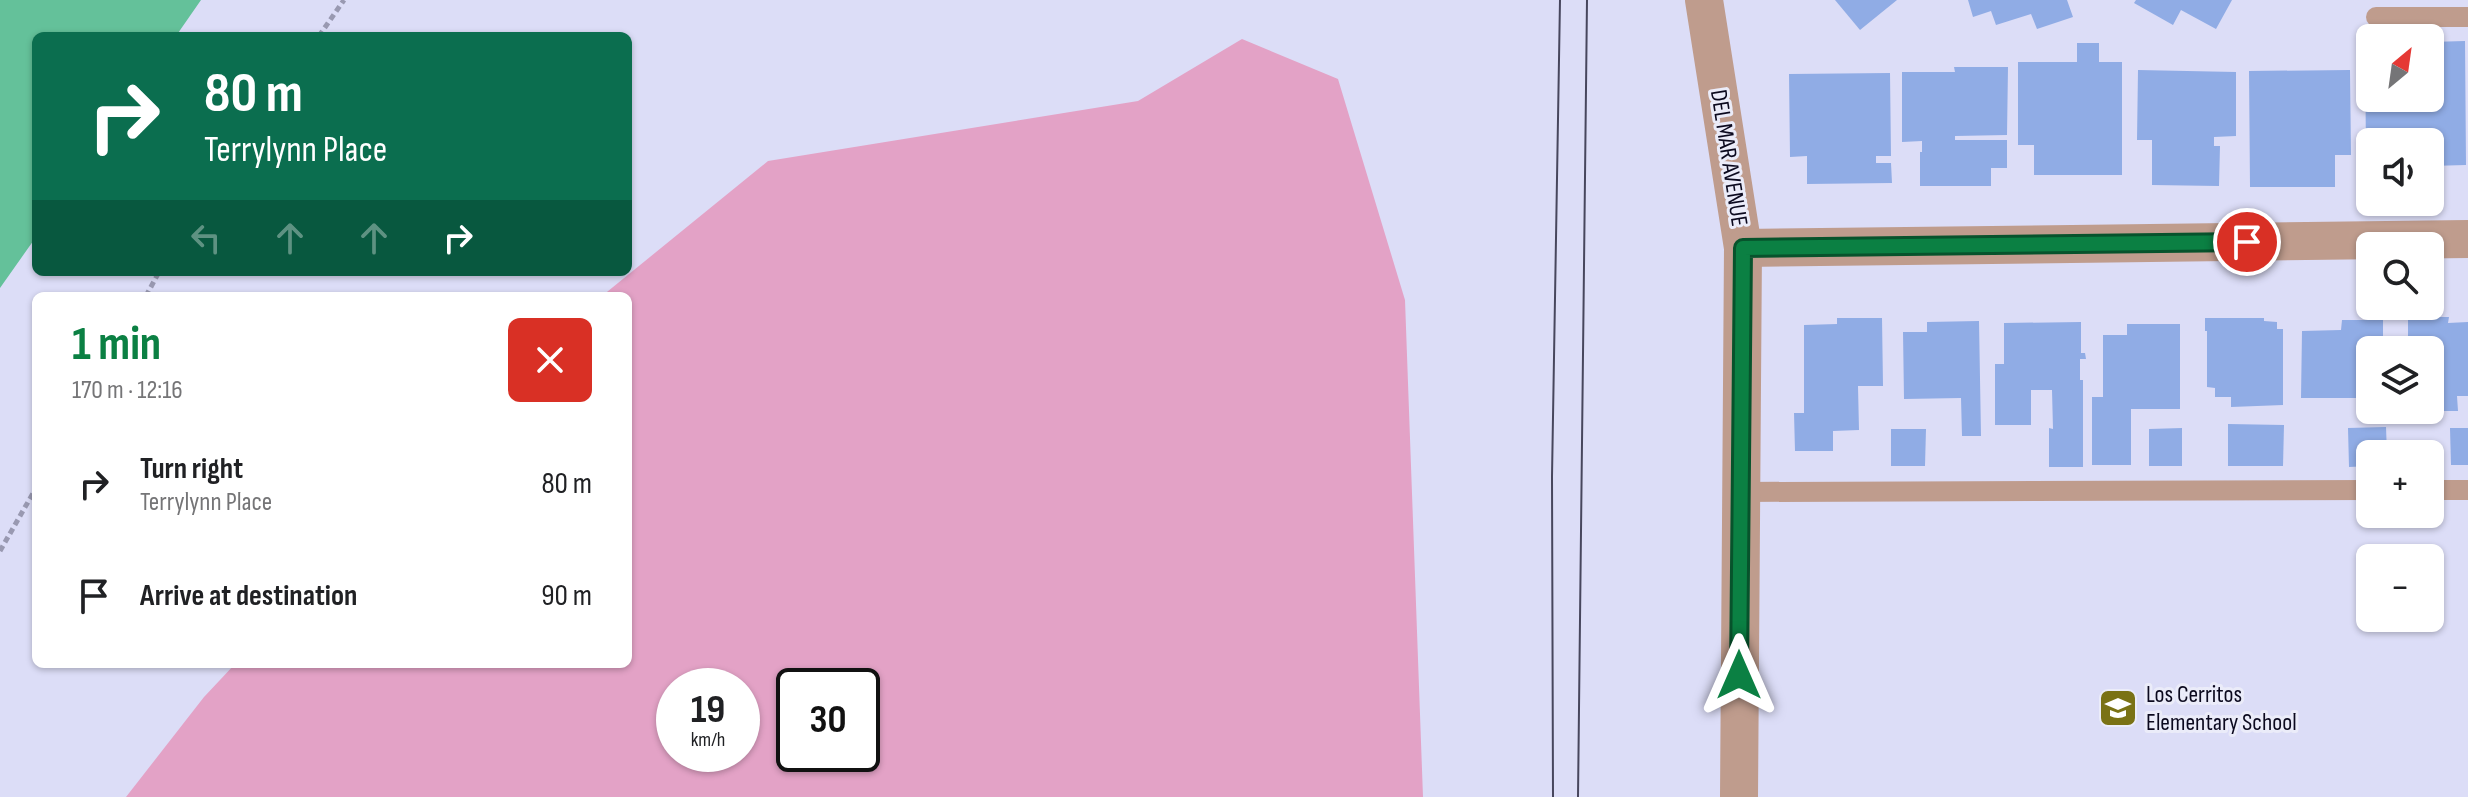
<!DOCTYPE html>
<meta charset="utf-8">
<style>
body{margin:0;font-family:"Sofia Sans Condensed",sans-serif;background:#f6f6f6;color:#202124;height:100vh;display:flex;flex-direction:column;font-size:30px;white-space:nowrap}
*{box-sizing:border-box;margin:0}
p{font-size:26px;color:#757577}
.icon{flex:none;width:44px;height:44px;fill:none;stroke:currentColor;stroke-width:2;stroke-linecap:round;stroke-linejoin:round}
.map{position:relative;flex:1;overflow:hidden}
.side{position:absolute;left:32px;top:292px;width:600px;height:376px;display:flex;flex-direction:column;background:#fff;border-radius:12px;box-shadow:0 2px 6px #0004}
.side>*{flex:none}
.banner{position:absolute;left:32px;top:32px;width:600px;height:244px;border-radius:12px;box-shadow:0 2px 6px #0004;background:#0b6e4f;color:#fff;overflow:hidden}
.needle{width:52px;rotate:29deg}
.tools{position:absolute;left:2356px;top:24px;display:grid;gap:16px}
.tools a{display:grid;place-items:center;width:88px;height:88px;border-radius:12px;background:#fff;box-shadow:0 2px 6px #0004;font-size:40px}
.speed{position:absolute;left:656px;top:668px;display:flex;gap:16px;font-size:40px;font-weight:700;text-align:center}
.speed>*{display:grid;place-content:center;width:104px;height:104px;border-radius:50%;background:#fff;box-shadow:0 2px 6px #0004;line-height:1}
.speed small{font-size:20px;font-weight:400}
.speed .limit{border:4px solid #111;border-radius:12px;background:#fff;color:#111}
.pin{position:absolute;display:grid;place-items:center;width:68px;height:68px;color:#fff;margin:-34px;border:4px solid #fff;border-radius:50%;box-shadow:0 2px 8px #0007}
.me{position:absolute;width:88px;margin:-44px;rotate:0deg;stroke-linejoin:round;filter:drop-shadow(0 0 6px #0008)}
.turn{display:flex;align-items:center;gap:28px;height:168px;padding:0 40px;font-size:36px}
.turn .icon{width:104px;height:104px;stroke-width:2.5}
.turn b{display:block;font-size:56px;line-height:68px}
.lanes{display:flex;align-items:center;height:76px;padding:0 40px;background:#0003;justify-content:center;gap:40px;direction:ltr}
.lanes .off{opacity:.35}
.round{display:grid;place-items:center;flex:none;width:84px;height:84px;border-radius:12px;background:#f6f6f6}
.overview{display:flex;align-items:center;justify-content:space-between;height:136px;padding:0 40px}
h1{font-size:48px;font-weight:700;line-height:60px;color:#0b8043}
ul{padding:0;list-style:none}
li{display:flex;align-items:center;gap:24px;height:112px;padding:0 40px}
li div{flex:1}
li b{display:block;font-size:30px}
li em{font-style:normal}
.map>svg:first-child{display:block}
.green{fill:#e3a2c6;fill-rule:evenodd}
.water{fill:#64c19a}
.building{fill:#90ace5}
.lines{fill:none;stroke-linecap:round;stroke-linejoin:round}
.path{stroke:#9999b1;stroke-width:5;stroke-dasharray:6 4;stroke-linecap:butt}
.service{stroke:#bf9c8d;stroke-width:20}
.minor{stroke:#bf9c8d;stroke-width:38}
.tram{stroke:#47465d;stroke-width:2}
.route-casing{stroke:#07532c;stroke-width:20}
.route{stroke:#0b8043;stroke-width:14}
.labels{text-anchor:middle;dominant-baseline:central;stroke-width:6;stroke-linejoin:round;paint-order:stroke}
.street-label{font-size:24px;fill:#0b091e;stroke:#ebecf9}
.poi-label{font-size:24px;fill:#0b091e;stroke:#ebecf9;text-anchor:start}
</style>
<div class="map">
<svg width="2468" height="797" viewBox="0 0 2468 797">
<rect width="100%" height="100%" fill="#dcddf7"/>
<path class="green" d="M1242 39 1338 79 1405 300 1423 797H126L204 697 235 664H628V296H602L768 161 1138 101ZM742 686V754H674V686ZM794 686H862V754H794Z"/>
<polygon class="water" points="0,0 201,0 176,36 36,36 36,237 0,288"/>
<g class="building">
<polygon points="1835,0 1897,0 1860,30"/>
<polygon points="1968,0 2067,0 2073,17 2037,29 2031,14 1996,25 1991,11 1973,17"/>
<polygon points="2136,0 2232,0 2216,29 2181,10 2173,25 2134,3"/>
<polygon points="2365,41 2370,41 2370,98 2430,98 2430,42 2465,41 2466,165 2430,166 2430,142 2370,142 2370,154 2366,154"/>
<polygon points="2077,43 2099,43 2099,62 2122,62 2122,175 2034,175 2034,145 2018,145 2018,62 2077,62"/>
<polygon points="1954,67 2008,67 2007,135 1955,136 1955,140 2007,140 2007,168 1991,168 1991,186 1920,186 1920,152 1922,152 1922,141 1902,142 1902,72 1955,72"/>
<polygon points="2138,70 2236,72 2236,136 2214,137 2214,146 2220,146 2219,186 2152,185 2152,140 2137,140"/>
<polygon points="2350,70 2351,155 2335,155 2335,187 2250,187 2249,71"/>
<polygon points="1890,73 1891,156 1876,156 1876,163 1891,163 1892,183 1807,184 1807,156 1790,157 1789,74"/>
<polygon points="2408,317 2449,317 2448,323 2468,322 2468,396 2457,396 2458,411 2430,411 2430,350 2408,350"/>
<polygon points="1837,318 1882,318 1883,386 1858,386 1859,430 1833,431 1833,451 1795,451 1794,413 1804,413 1804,325 1837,324"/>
<polygon points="2205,318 2264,318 2264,321 2277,322 2277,329 2283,329 2283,405 2231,407 2231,397 2215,397 2215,388 2207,387 2207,331 2205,331"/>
<polygon points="2342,320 2383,320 2383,350 2370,350 2370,398 2301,398 2302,331 2341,330"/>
<polygon points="1979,321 1981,436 1962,436 1961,398 1904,399 1903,332 1927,332 1927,322"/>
<polygon points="2081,322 2081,353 2085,353 2086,359 2080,359 2080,380 2083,380 2083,467 2049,467 2049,428 2053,429 2052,390 2031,390 2031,425 1995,425 1995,364 2004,364 2004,323"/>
<polygon points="2127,324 2180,324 2180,409 2131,409 2131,465 2092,465 2092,397 2103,397 2103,335 2127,335"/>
<polygon points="2228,424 2284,425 2283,466 2228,466"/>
<polygon points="2386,427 2387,454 2370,454 2370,466 2349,467 2348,428"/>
<polygon points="2182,428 2182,466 2149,466 2149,429"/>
<polygon points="2450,428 2468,428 2468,465 2451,465"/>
<polygon points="1891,429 1926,429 1925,466 1891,466"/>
</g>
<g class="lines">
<g class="path">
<polyline points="319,36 344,0"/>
<polyline points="146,296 159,272"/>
<polyline points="0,551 36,488"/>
</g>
<g class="service">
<polyline points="2376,17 2468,17"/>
<polyline points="2430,490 2468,490"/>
<polyline points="1740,492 2370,490"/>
</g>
<g class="minor">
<polyline points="1704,0 1743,248 1739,797"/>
<polyline points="1743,248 2468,239"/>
</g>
<g class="tram">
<polyline points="1553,797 1552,477 1560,0"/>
<polyline points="1578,797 1587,0"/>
</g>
</g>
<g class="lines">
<defs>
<polyline id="route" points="1739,675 1743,248 2247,242"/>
</defs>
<use href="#route" class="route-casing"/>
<use href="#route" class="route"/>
</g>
<defs>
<symbol id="school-square" viewBox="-11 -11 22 22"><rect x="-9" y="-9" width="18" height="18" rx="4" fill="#7a7215" stroke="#ebecf9"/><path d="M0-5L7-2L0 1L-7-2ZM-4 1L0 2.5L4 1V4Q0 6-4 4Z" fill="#fff"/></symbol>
</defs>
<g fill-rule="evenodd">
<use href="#school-square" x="2096" y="686" width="44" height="44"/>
</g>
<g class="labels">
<g class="street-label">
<text transform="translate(1729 158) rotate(81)">DEL MAR AVENUE</text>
</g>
<g class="poi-label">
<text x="2146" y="694">Los Cerritos<tspan x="2146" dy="28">Elementary School</tspan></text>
</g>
</g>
</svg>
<div class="tools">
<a><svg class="needle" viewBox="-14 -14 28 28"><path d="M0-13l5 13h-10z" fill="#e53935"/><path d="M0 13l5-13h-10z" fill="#757577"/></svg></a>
<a><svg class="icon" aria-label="sound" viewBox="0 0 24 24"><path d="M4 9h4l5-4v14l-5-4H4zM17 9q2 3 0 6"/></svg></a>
<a><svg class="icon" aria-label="search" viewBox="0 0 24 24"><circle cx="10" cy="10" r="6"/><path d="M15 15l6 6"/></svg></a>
<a><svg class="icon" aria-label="layers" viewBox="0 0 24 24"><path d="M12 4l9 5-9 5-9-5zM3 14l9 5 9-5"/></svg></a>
<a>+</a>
<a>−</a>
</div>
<div class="speed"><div>19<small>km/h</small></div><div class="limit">30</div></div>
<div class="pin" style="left:2247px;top:242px;background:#d93025"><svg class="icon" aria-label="arrive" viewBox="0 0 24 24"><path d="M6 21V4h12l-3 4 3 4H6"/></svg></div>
<svg class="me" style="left:1739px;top:675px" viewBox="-20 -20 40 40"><path d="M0-17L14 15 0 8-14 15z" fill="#0b8043" stroke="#fff" stroke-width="4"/></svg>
<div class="banner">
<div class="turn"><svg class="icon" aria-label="right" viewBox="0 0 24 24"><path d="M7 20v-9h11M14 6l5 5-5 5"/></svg><div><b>80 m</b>Terrylynn Place</div></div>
<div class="lanes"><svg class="icon off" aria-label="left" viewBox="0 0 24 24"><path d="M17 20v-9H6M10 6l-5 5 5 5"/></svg><svg class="icon off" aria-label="ahead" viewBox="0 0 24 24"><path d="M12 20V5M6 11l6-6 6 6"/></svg><svg class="icon off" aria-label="ahead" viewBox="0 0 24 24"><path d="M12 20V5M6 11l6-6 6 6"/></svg><svg class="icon" aria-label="right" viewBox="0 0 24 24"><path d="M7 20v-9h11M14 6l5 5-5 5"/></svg></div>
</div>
<section class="side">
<div class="overview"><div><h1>1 min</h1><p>170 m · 12:16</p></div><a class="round" style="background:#d93025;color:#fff"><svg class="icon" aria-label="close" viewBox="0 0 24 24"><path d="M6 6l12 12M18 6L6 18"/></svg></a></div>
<ul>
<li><svg class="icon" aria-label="right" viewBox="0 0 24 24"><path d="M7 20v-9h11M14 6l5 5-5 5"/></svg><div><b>Turn right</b><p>Terrylynn Place</p></div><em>80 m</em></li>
<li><svg class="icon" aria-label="arrive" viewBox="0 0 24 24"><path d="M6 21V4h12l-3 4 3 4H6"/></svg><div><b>Arrive at destination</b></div><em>90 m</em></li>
</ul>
</section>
</div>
